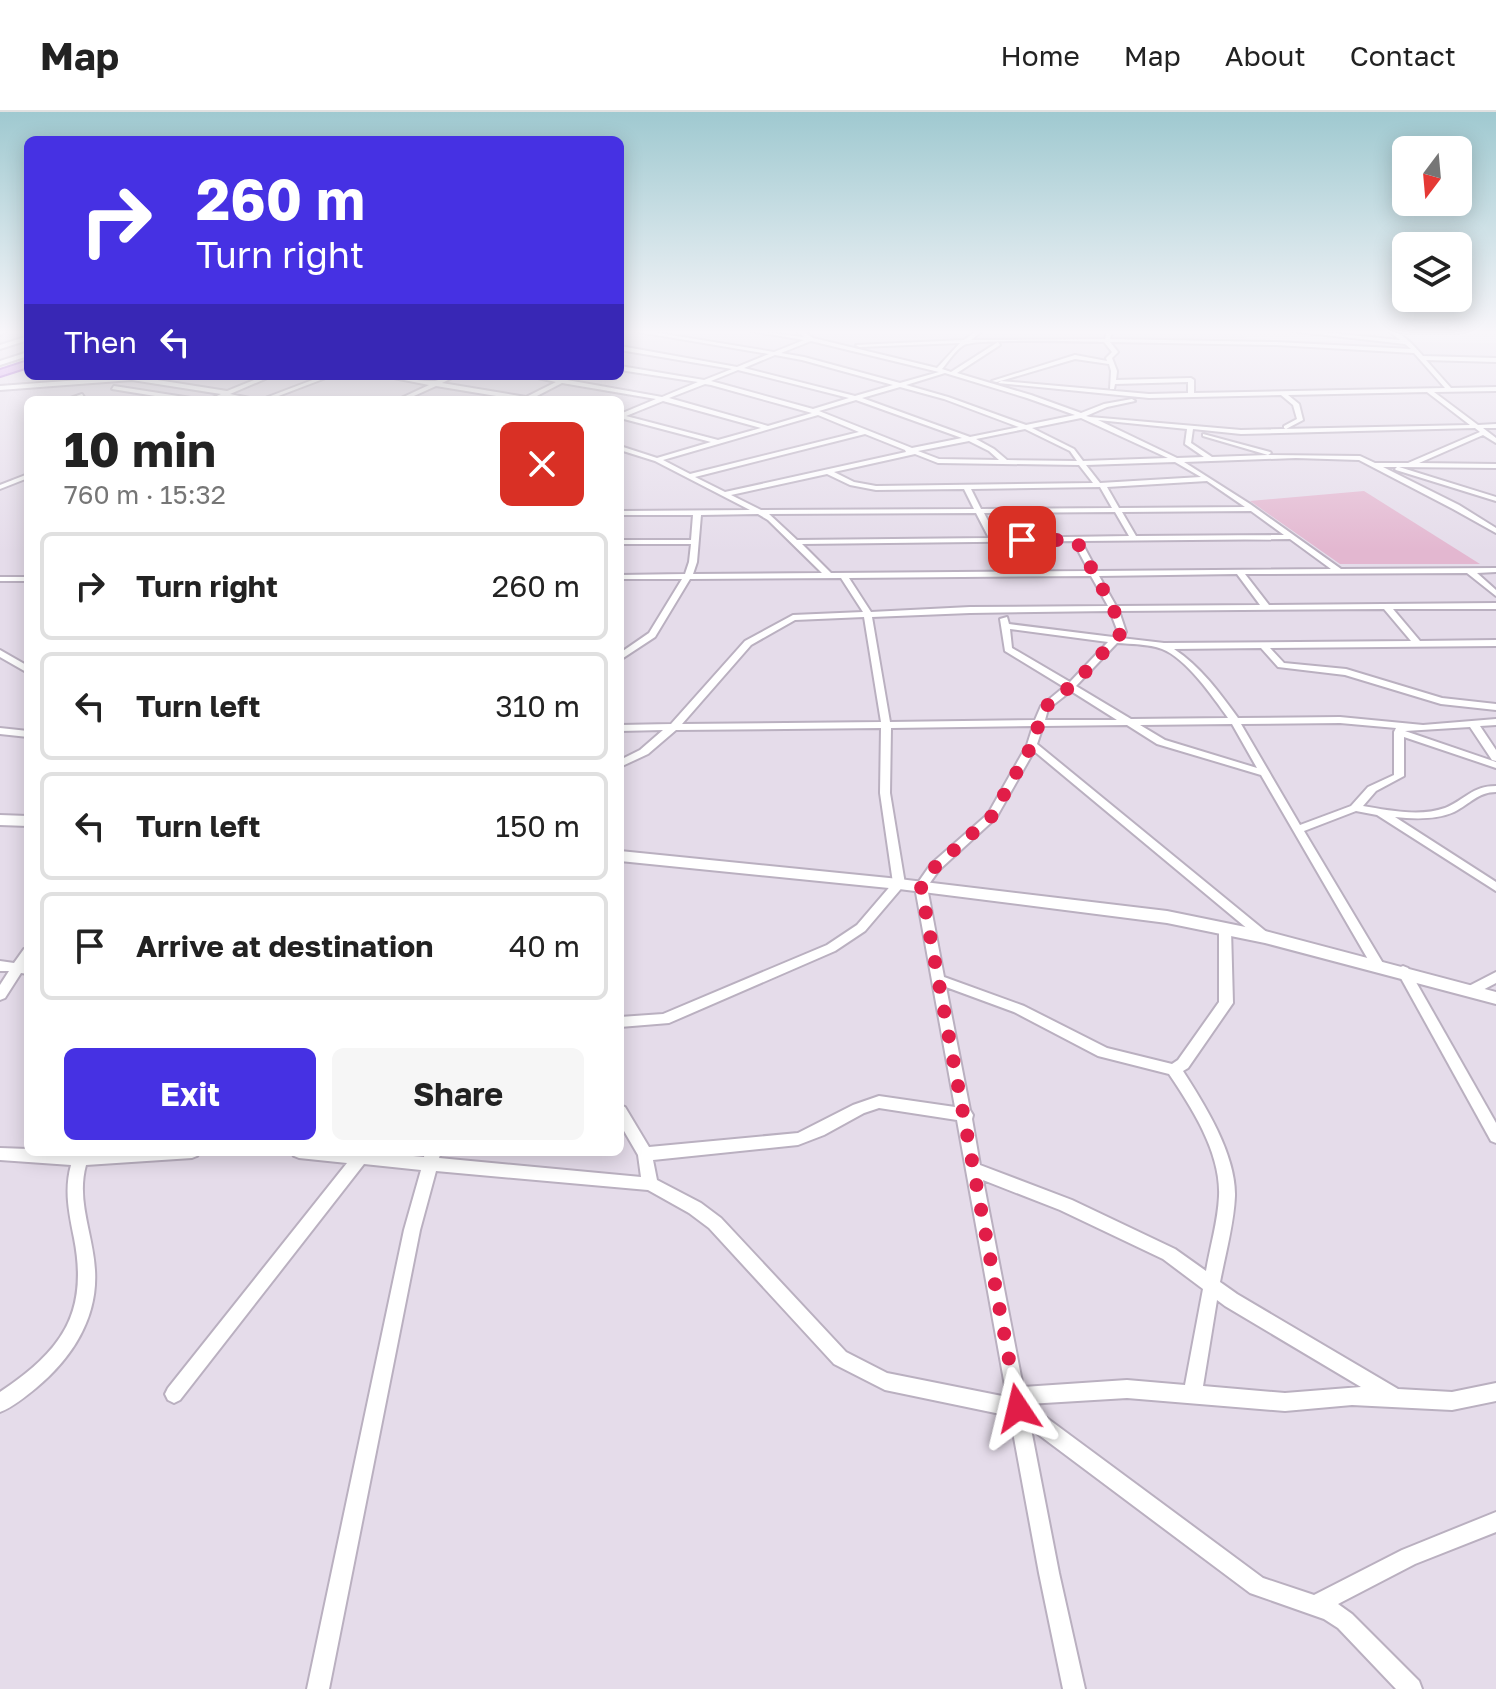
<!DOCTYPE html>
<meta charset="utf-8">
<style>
body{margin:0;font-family:"Golos Text",sans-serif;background:#f6f6f6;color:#222;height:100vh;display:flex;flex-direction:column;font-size:30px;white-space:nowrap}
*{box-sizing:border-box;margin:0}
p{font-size:26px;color:#767676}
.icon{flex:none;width:44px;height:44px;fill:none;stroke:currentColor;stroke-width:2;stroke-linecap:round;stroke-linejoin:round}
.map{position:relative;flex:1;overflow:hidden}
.drawer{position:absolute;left:24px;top:284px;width:600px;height:760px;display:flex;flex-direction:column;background:#fff;border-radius:12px;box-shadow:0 4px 20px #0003}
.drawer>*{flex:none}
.hud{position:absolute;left:24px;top:24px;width:600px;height:244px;border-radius:12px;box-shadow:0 4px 20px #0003;background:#4631e3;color:#fff;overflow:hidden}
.needle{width:52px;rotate:196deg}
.buttons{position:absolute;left:1392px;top:24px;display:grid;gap:16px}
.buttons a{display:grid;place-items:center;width:80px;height:80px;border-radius:12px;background:#fff;box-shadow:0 4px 20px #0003;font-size:40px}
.pin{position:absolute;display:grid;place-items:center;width:68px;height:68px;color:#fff;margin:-34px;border-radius:16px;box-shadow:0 4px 12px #0006}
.me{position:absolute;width:88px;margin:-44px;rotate:350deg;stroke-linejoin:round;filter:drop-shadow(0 0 6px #0008)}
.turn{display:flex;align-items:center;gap:28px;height:168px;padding:0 40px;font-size:36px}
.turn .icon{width:104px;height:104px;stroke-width:2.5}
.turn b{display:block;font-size:56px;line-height:68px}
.then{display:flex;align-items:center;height:76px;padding:0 40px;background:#0003;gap:16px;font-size:30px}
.round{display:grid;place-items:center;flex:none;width:84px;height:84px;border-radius:12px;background:#f6f6f6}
.head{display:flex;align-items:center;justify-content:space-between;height:136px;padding:0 40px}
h1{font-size:48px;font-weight:700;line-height:60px}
.primary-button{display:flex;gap:16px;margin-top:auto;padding:16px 40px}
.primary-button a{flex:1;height:92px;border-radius:12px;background:#4631e3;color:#fff;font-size:32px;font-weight:700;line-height:92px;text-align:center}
.primary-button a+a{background:#f6f6f6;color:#222}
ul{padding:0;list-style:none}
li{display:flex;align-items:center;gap:24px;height:108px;margin:0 16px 12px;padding:0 24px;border:4px solid #e0e0e0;border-radius:12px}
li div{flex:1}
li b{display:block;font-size:30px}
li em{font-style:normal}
header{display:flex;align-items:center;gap:48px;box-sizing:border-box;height:112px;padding:0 40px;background:#fff;border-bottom:2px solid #e0e0e0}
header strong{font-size:38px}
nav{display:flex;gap:44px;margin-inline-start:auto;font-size:28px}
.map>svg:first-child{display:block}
.residential{fill:#e5dcea;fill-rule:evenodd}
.green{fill:#e3b7d0}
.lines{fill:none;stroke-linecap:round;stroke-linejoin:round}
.minor-casing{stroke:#bab0c0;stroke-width:4}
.tertiary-casing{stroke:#bab0c0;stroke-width:4}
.trunk-casing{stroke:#994acd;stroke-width:4}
.minor{fill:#fff;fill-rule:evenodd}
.tertiary{fill:#fff;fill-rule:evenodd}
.trunk{fill:#cf8ef0;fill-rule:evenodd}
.route{stroke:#e11d48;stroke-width:14;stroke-dasharray:0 25.2}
</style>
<header>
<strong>Map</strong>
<nav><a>Home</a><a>Map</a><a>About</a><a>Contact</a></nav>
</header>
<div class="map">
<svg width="1496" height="1577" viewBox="0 0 1496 1577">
<rect width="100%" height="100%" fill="#f0eaf3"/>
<path class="residential" d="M0 219H28V264H620V219H1236L1250 228 1496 231V1577H0ZM28 288H620V1040H28Z"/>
<polygon class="green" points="1364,379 1480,452 1340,452 1250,389"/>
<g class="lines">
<defs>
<g id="minor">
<polygon points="0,219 6,219 0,223"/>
<path d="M633 219H646L774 240 804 228 751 219 804 225 797 219H803L813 226 937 256 960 231 859 235 856 233 964 228 976 219H982L971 228 1105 227 1107 219H1112L1110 227 1276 230 1411 237 1405 232 1290 219H1310L1400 228 1389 219C1403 220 1414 234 1423 244L1496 246V250L1426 248 1451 276 1496 275V279L1434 280 1478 313 1496 312V316H1483L1496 326V331L1483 323 1419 351 1496 352V356L1399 355 1496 385V389L1396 358 1395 357 1397 355H1383L1459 393 1496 416V421L1453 397 1359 348 1296 346 1184 350 1250 392 1341 457 1496 456V460L1477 461 1496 478V484L1467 461 1245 462 1269 493 1496 491V497H1393L1420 529 1496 528V534L1270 536 1284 551 1346 557 1442 586 1496 592V598L1441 592 1345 563 1278 555 1261 536 1174 537C1201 555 1219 580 1238 606L1340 605 1423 613 1496 607V613L1480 614 1496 638V649L1492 648 1470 615 1405 619 1496 650V656L1404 625V664L1376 679 1363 694C1387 698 1420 705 1445 696 1465 688 1472 674 1496 674V680C1478 680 1470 692 1454 700 1436 708 1414 707 1395 705L1496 770V779L1377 703 1356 699 1304 719 1384 853 1383 856H1373L1261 663 1157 632 1127 613 1043 614 1037 632 1269 822 1271 825 1269 828H1261L1034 639 996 706 939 758 927 775 944 865 1024 894 1107 936 1172 952 1178 948 1219 890V817L1221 814H1229L1231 817 1233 891 1188 956 1183 959C1205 993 1236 1043 1235 1084 1234 1111 1225 1144 1220 1170L1237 1182 1398 1277 1452 1280 1496 1271V1289L1452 1298 1352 1293 1285 1299 1127 1286 1028 1292 1263 1466 1314 1483 1402 1438 1496 1400V1420L1415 1452 1338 1492 1352 1502 1419 1569 1422 1577H1396L1338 1516 1324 1507 1250 1481 1031 1317 1059 1461 1085 1577H1063L1039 1461 1010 1304 885 1278 834 1252 709 1116 689 1101 648 1078 436 1059 420 1118 329 1577H307L404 1118 421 1058 364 1052 180 1288 174 1291 168 1288 165 1282 168 1276 347 1051 299 1046 294 1044 291 1040H369L424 1045 425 1040H441L439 1046 641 1065 638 1043 620 1012V993L625 995 649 1035 798 1021 853 993 879 984 955 995 915 775 931 752 988 702 1027 633 1033 614 891 616 890 681 905 772 865 819 835 839 669 911 620 915V905L663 902 827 833 857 813 893 771 880 681 881 616 676 618 648 642 620 655V648L640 638 663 618 620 619V613L671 612 745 529 793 503 863 500 841 466 690 467 655 525 620 548V541L649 521 682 467H620V463L685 462 689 450 691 432H620V428H691L693 403H620V399L750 398 655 349 620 338V334L657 346 711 330 620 306V302L656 287 562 271 533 286 535 288H521L436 274 405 288H397L429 273 384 264C400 264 415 269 430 269 439 270 446 264 456 264L442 271 526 285 556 270 529 264 564 266 567 268 662 285 698 270 620 258V254L704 268 732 257 620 238V234L737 255 769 242ZM811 229 939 260 900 271 804 245 781 241ZM998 230 951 260 942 257C949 249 955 238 964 233 976 226 1083 230 1104 230L1112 240 1106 246 1107 249 1075 243 992 269 997 270 1075 247 1109 252 1111 259 1110 277H1114L1115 272 1188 270V281L1149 282 1001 269 998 271 1149 286 1281 283 1293 293 1297 307 1284 314V316L1286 317 1303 308 1299 292 1288 283 1427 280 1470 313 1241 318 1090 305 1086 304 1107 295 1135 289 1132 287 1104 292 1081 301 1031 283 957 261 1000 233ZM1110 230 1276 233 1414 241 1445 276 1194 281V268L1191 266 1116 268 1117 259 1112 246 1118 240ZM775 243 802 248 893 273 855 284 744 256ZM738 258 849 286 813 297 711 269ZM945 261 1027 286 1075 303 1026 313 948 285 906 273ZM705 272 711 273 812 301 768 314 669 286ZM900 275 944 287 1019 315 970 325 862 286ZM856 288 962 326 912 336 819 299ZM663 289 761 316 718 328 626 304ZM818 303 859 320 690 362 663 348ZM1081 306 1168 346 1083 349 1074 337 1032 316ZM1098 308 1187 317 1185 332 1204 345 1177 346ZM1475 316 1480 320 1408 351H1375L1360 344 1268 343 1271 341 1270 340 1203 322V324L1268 343 1212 345 1191 331 1193 317 1241 322ZM1025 317 1070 339 1077 349 1007 348 994 337 976 327ZM865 322 905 338 906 340 725 380 695 365ZM969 329 989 339 999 348 939 347 918 339ZM915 342 938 351 1079 353 1093 371 876 374 854 370 834 360ZM1175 350 1201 365 1100 371 1086 353ZM827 362 850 373 876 378 964 377 974 397 761 398 731 383ZM1207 369 1245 395 1119 396 1107 375ZM1100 375 1112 396 981 397 971 377ZM1251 399 1284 423 1136 424 1122 400ZM1115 400 1129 424 997 426 984 401ZM976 401 989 426 797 428 769 402ZM758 402 768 408 822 461 693 462 697 450 701 403ZM1290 427 1331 457 1097 459 1081 429ZM1073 429 1089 459 831 461 802 432ZM1237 462 1260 493 1116 494 1099 464ZM1091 464 1108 494 970 495 871 500 849 466ZM1384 497 1411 529 1164 531 1121 526 1126 520 1119 499ZM1110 499 1118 520 1113 525 1009 512 1007 505 1000 507 1005 539 1064 575 1041 594 1035 608 890 610 872 505 970 501ZM864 505 881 610 682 612 751 533 795 508ZM1010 517 1108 530 1070 570 1012 536ZM1117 531C1131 532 1149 532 1162 537 1186 546 1213 585 1228 606L1131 607 1076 574ZM1071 579 1117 608H1045L1048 597ZM1340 611 1396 616 1394 620V663L1368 675 1351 694 1300 713 1241 612ZM1232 612 1257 656 1165 628 1140 613ZM946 875 1014 900 1098 944 1169 962C1192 996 1221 1041 1219 1084 1218 1109 1210 1135 1206 1159L1175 1137 1072 1088 980 1053 972 1007 973 1003 970 998ZM879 996 957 1008 1007 1285 887 1261 846 1240 721 1106 701 1091 657 1068 653 1048 798 1033 824 1023 864 1001ZM983 1068 1060 1098 1163 1147 1203 1177 1185 1273 1127 1268 1023 1275ZM1217 1188 1225 1194 1361 1275 1285 1281 1203 1274Z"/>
<polygon points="28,224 28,228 0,237 0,233"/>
<polygon points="28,240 28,244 0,253 0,249"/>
<polygon points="132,264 227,279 264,264 272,264 230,282 259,288 224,285 216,288 208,288 221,282 132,268 0,278 0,274"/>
<polygon points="323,264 331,264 268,288 260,288"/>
<polygon points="114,274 191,286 194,288 180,288 112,277"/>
<polygon points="82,282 84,285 67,288 68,287"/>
<polygon points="28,362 28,366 0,377 0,373"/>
<rect x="0" y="465" width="28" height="4"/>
<polygon points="0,538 28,554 28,561 0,545"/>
<polygon points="0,616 28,619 28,625 0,622"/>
<polygon points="28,836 28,862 21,861 5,886 0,888 0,873 9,859 0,859 0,849 14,851 24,837"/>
<polygon points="1403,854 1408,856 1496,1011 1496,1031 1491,1029 1397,859 1398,856"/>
<polygon points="1496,860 1496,871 1475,882 1465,882 1463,879 1465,876"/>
<path d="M0 1036 28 1037V1040H200L197 1044 192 1046 86 1053C76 1089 93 1122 95 1158 98 1206 72 1246 36 1276 25 1285 13 1295 0 1300V1280C61 1239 89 1202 74 1126 69 1101 64 1078 71 1053L0 1048Z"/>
</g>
<g id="tertiary">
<polygon points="0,703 28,704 28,714 0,713"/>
<polygon points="620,739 899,767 1167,799 1265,819 1496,880 1496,892 1265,831 1167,811 899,777 620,749"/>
</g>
<polygon id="trunk" points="28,249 28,255 0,264 0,258"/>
</defs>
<use href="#minor" class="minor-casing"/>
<use href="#tertiary" class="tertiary-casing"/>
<use href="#trunk" class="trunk-casing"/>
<use href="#minor" class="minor"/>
<use href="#tertiary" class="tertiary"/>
<use href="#trunk" class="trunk"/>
</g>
<linearGradient id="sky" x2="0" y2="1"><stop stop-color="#9fc9d0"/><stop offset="0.5" stop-color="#f8f6fa"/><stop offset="1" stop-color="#f8f6fa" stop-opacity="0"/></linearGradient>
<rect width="1496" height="440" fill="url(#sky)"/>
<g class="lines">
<polyline class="route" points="1018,1296 921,775 935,755 992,704 1032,633 1044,596 1077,569 1122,520 1113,496 1076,428 1022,428"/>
</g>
</svg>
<div class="buttons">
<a><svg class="needle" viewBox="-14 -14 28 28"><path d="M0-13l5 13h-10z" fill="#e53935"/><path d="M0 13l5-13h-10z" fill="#767676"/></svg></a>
<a><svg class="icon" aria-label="layers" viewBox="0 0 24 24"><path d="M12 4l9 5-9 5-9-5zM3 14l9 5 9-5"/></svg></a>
</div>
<div class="pin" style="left:1022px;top:428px;background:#d93025"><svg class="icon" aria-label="arrive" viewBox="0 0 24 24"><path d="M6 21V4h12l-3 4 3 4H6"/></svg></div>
<svg class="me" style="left:1018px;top:1296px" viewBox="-20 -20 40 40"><path d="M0-17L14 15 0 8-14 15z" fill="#e11d48" stroke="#fff" stroke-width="4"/></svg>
<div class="hud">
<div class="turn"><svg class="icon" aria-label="right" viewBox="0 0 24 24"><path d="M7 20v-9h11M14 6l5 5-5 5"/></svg><div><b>260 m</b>Turn right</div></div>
<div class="then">Then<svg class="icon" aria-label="left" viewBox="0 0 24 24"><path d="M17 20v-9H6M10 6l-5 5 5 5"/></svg></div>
</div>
<section class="drawer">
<div class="head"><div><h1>10 min</h1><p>760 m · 15:32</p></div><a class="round" style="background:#d93025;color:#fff"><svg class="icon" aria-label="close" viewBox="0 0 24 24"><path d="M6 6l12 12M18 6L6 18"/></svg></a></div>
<ul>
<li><svg class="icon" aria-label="right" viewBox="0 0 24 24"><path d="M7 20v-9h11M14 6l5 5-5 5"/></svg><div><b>Turn right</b></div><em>260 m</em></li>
<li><svg class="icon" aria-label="left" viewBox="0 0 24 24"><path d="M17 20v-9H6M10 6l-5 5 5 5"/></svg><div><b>Turn left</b></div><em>310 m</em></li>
<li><svg class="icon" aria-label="left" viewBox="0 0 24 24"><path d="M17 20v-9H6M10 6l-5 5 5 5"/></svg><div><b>Turn left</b></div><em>150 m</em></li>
<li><svg class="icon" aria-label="arrive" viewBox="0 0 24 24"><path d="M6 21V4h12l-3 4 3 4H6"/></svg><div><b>Arrive at destination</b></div><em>40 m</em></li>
</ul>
<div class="primary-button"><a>Exit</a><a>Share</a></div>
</section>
</div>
